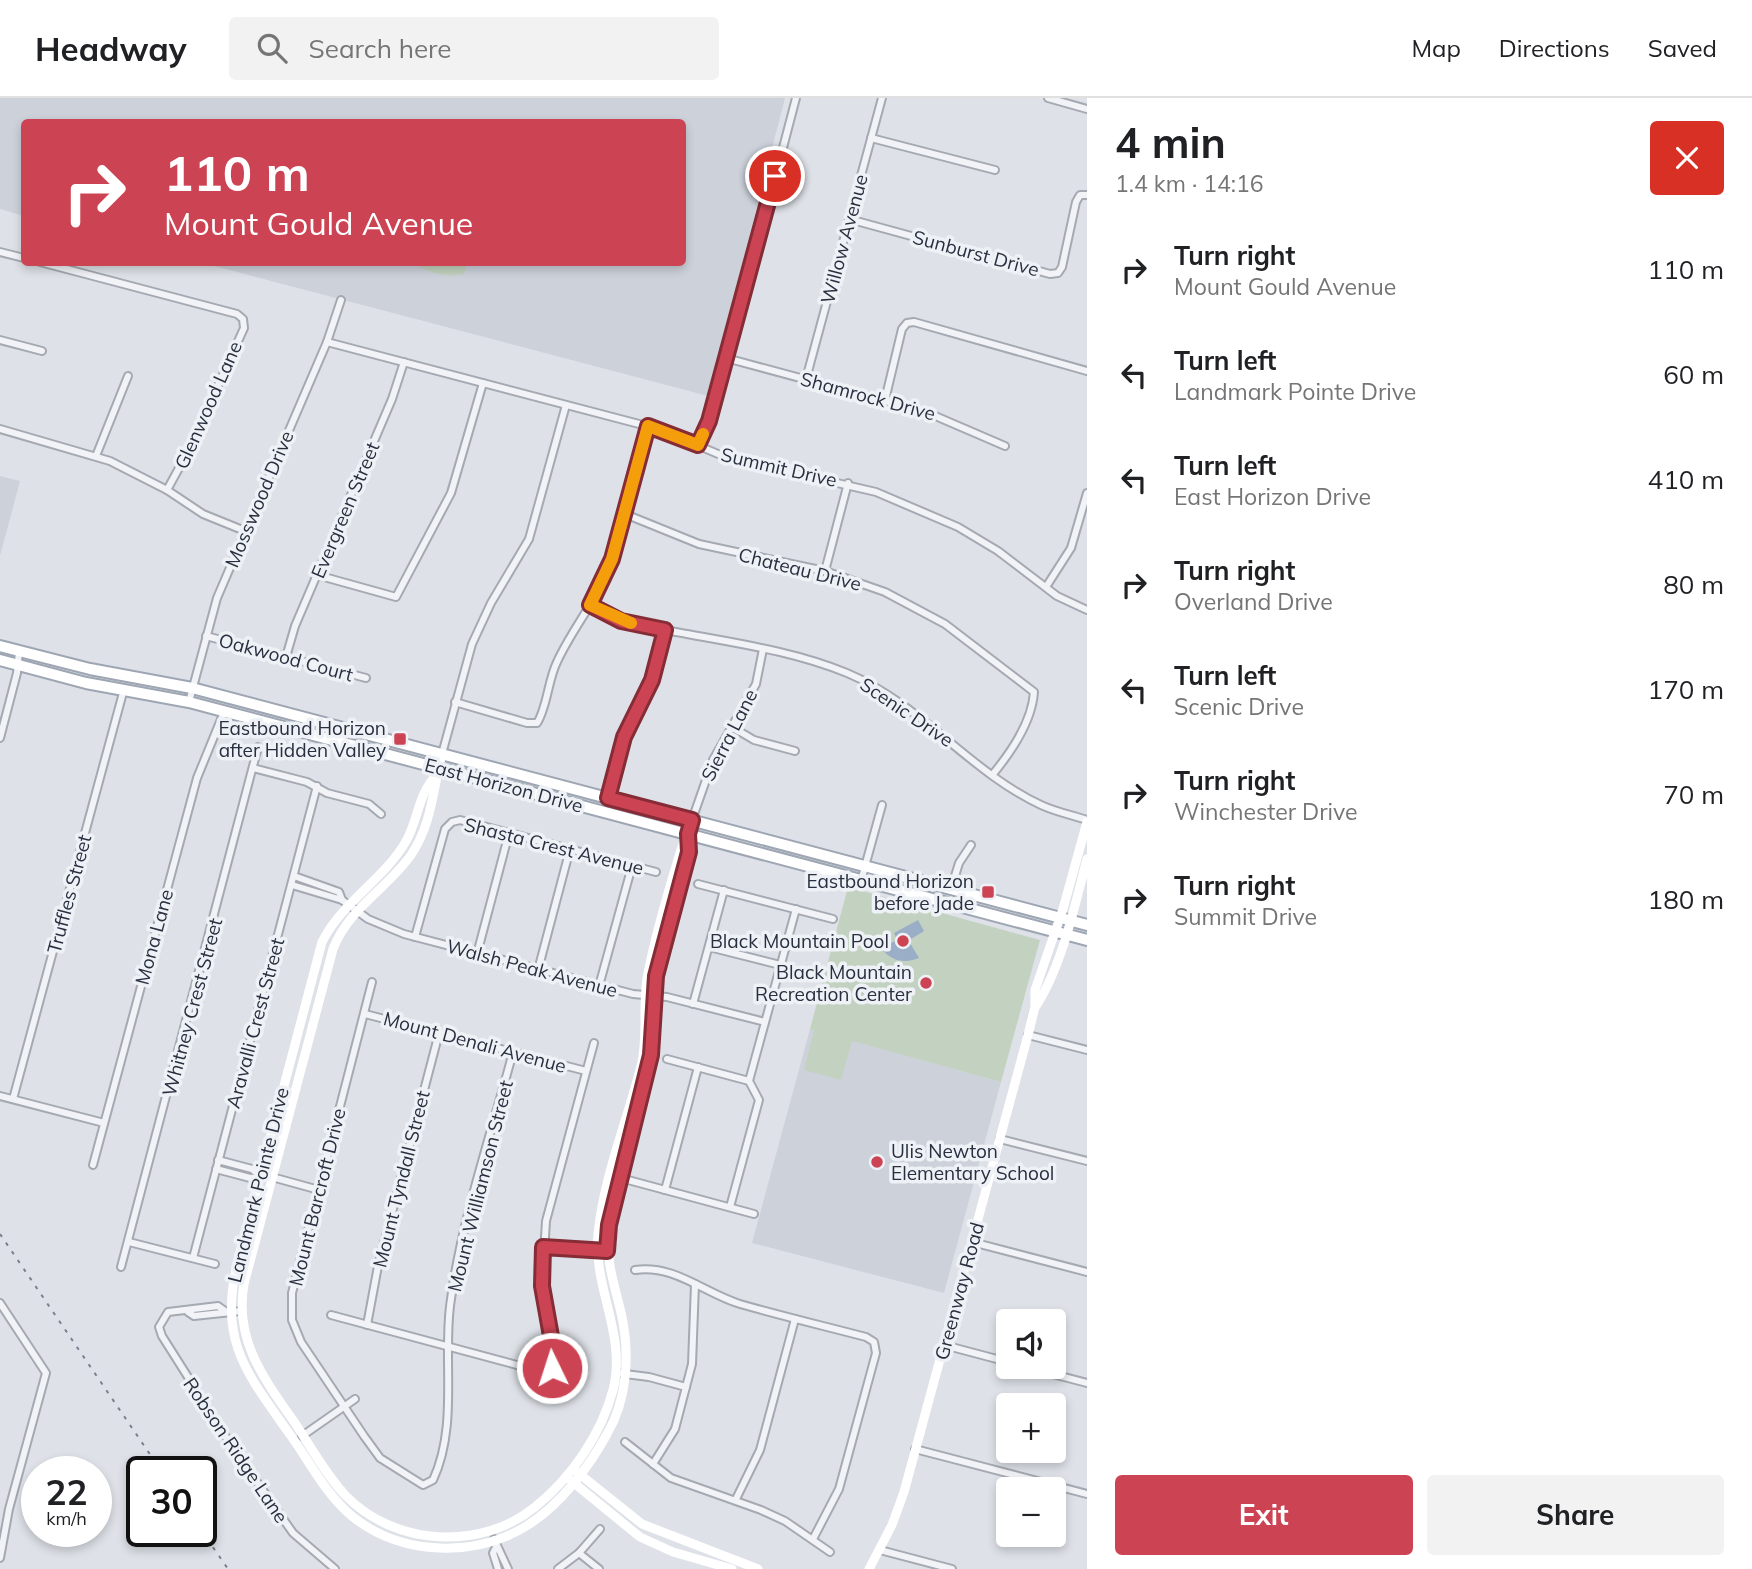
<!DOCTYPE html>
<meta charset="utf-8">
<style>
body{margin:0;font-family:Mulish,sans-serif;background:#f2f2f2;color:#202124;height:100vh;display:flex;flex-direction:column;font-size:26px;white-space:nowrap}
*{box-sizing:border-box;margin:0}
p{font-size:23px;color:#757577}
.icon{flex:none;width:38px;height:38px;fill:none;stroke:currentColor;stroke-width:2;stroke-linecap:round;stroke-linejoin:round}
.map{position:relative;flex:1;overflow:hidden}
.sheet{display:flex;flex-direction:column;background:#fff;width:665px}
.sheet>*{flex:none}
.hud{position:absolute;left:21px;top:21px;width:665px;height:147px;border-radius:7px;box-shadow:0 4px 10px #0003;background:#cc4453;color:#fff;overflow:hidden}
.tools{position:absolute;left:996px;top:1211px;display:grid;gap:14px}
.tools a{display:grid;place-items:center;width:70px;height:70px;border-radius:7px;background:#fff;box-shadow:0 4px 10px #0003;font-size:35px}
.speed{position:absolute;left:21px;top:1358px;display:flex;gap:14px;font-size:35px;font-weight:700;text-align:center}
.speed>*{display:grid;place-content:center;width:91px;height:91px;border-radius:50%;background:#fff;box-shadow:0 4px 10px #0003;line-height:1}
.speed small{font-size:18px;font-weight:400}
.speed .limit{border:4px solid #111;border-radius:10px;background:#fff;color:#111}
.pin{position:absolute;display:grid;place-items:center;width:60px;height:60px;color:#fff;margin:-30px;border:4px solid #fff;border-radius:50%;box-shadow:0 2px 7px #0007}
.me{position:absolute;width:77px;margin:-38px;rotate:356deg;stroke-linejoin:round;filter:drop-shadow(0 0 5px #0008)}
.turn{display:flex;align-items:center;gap:24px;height:147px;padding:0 28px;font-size:32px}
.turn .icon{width:91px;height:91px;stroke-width:2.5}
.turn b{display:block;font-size:49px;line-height:60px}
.round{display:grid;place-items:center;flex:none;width:74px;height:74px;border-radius:7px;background:#f2f2f2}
.overview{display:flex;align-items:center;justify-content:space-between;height:119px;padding:0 28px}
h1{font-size:42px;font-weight:700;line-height:52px}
.action{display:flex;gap:14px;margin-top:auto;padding:14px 28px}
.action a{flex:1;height:80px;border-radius:7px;background:#cc4453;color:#fff;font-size:28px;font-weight:700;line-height:80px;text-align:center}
.action a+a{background:#f2f2f2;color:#202124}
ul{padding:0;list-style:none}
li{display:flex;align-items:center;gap:21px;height:105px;padding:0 28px}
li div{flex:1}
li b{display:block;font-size:26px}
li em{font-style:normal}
header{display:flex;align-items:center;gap:42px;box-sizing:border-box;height:98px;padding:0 35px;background:#fff;border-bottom:2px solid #e0e0e0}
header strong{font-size:33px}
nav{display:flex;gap:38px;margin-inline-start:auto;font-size:24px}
.search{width:490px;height:63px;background:#f2f2f2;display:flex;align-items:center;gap:18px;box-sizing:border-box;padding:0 24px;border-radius:7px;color:#757577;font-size:26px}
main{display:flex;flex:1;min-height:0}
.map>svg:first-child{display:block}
.built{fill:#cdd1da}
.green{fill:#c3d2c0}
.water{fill:#9aaec8}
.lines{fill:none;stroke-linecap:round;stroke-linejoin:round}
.street-casing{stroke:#a4a9b2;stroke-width:10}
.primary-casing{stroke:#9ea6b3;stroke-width:14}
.street{stroke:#f1f3f6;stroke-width:6}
.secondary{stroke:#fff;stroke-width:9}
.primary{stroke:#fff;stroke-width:10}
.rail{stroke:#788191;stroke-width:2;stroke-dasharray:3.5 7;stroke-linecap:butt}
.route-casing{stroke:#852c36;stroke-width:18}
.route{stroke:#cc4453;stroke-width:12}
.slow{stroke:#f59e0b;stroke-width:12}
.poi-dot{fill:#cc4453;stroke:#eef1f5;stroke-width:2.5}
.labels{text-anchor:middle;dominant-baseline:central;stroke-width:7;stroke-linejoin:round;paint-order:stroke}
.street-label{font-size:19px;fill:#282f3f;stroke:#eef1f5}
.poi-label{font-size:19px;fill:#282f3f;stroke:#eef1f5;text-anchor:end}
</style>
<header>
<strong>Headway</strong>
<div class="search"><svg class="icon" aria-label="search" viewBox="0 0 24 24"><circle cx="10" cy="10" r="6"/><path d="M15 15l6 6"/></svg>Search here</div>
<nav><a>Map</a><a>Directions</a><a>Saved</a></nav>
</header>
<main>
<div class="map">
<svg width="1087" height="1471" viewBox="0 0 1087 1471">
<rect width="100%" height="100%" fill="#dee2e8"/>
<g class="built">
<polygon points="0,0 785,0 708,298 203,165 682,164 682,24 24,24 24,118 0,111"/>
<polygon points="0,378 20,383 0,458"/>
<polygon points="810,931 1001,984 944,1195 752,1145"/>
</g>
<g class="green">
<path d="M414 165H467L464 176C447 180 428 175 414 165Z"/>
<polygon points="848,789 1040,842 1001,984 852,943 841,982 804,972 814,933 810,931"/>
</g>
<path class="water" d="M918 822 924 833 911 841 910 845 919 860C904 866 891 863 881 850L897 842 894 835Z"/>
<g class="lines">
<defs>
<g id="street">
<polyline points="1048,0 1087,11"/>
<polyline points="871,40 995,72"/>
<polyline points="849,121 1050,176 1058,175 1062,169 1076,104 1080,97 1087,97"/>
<polyline points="0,154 24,160"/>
<polyline points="40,164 237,216 243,221 244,230 190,350 167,392"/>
<polyline points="0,242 42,253"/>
<polyline points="327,244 662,332 725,359 876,394 958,429 998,453 1057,498 1087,512"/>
<polyline points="726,260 926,314 1005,348"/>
<polyline points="806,281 882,0"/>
<polyline points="885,302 902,231 907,225 914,224 1087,273"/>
<polyline points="0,331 110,363 167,392 203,416 245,433"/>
<polyline points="698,347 717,302 796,0"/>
<polyline points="96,358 128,278"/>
<path d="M625 416 699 446 825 473 885 494 945 526 1034 594C1032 624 1012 653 993 676"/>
<polyline points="825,473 848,385"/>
<polyline points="317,477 396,499 451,395 483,285"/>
<polyline points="1046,489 1071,450 1087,395"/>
<path d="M590 507C621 525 653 530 687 536 741 546 796 554 847 575 921 606 970 674 1041 707 1056 714 1072 717 1087 722"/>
<polyline points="206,538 366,580"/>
<polyline points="286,559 295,528 392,301 404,264"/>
<polyline points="189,604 217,500 327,244 341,202"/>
<path d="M455 604 527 625H537C547 610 548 582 557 564 571 533 594 506 607 474 626 428 635 376 648 328"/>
<polyline points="732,629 754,642 795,653"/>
<polyline points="0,640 17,575 19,553"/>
<polyline points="442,656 472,546 491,505 529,441 566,307"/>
<polyline points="253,670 307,684 327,695 369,706 381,716"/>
<polyline points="608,700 624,639 652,582 665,532"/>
<polyline points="692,722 713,662 756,586 763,551"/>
<polyline points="294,778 339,794 342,802"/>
<polyline points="861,783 882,707"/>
<polyline points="698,786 833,821"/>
<polyline points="292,787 342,802 368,821 404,836 633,896 667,899 765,924"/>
<polyline points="951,791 959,765 971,747"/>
<polyline points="415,839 445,731 452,724 460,722 656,774"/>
<polyline points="709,849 780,867"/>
<polyline points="477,856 509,735"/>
<polyline points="538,872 570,751"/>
<path d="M372 884 292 1195V1222L301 1244 364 1338 380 1360 423 1387 433 1382C458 1328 443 1265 450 1208 461 1122 491 1037 513 954"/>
<polyline points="599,888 632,768"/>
<polyline points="693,906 724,792"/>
<polyline points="365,916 586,973"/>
<polyline points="1028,937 1087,952"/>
<polyline points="667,961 749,983"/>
<polyline points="0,998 104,1025"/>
<polyline points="13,1001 124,591"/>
<polyline points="1000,1041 1087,1063"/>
<polyline points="218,1062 252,1071 260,1078"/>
<polyline points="93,1067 197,680 224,614"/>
<polyline points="216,1071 250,1080 272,1079 319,1092"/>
<polyline points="617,1079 754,1116"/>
<polyline points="665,1092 698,969"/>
<polyline points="730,1109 759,1002 749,983 796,811"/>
<polyline points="129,1144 215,1166"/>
<polyline points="972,1144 1087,1174"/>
<polyline points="543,1149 607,1153"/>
<polyline points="193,1160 317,688"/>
<polyline points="121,1169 258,649"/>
<path d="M635 1172C674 1166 704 1195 740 1206 782 1218 824 1228 866 1239L874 1244 876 1255 839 1391 813 1441"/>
<polyline points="0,1205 46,1275 9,1411 0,1460"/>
<polyline points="225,1213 218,1208 168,1214 159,1229 162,1238 231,1347 293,1435 335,1471"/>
<polyline points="188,1214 194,1218 241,1213"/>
<polyline points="331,1217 539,1273 552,1270 554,1255 542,1188 546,1123 594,945"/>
<polyline points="367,1227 378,1168 439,935"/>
<polyline points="944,1247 1008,1264"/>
<polyline points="1026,1269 1087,1285"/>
<polyline points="617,1275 649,1279 686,1289"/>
<polyline points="302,1338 355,1301"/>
<polyline points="625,1344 671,1380 761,1412 785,1423 830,1454"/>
<polyline points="915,1351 1087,1396"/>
<polyline points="653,1366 675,1331 692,1266 695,1186"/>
<polyline points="736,1401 760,1352 795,1221"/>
<polyline points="494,1441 508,1471"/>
<polyline points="496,1449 493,1455 498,1471"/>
<polyline points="880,1452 952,1471"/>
<polyline points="579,1455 599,1471"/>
<polyline points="558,1471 579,1455 600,1431"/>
</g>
<g id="primary">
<polyline points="0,548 90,571 192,590 1087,827"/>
<polyline points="0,562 86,585 189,604 1087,842"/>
</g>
</defs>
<use href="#street" class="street-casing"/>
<use href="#primary" class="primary-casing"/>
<use href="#street" class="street"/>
<g class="secondary">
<path d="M442 656C433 691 432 726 411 757 386 792 349 810 333 851L244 1186C234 1242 264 1281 295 1325 311 1349 326 1377 346 1398 395 1448 481 1453 535 1409 571 1380 601 1337 613 1292 627 1237 593 1190 598 1136 604 1077 628 1021 642 964 648 934 642 905 648 875 656 835 668 794 680 755 683 744 689 734 692 722"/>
<path d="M436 678C418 695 418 724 405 745 382 783 342 804 322 844L238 1162C218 1244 246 1274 291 1338 311 1366 326 1397 353 1419 402 1458 476 1460 528 1427 561 1406 589 1369 607 1336 627 1302 630 1258 622 1219 615 1188 605 1163 609 1131 614 1079 637 1029 647 978 653 946 650 915 655 882 662 839 677 796 689 754V738"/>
<path d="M1036 908C1062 868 1075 807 1087 761"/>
<polyline points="577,1374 642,1426 758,1471"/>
<polyline points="569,1381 640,1439 673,1454 732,1471"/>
<polyline points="869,1471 892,1427 904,1394 1028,937 1035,909 1035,892 1063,811 1087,724"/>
</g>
<use href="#primary" class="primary"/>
<g class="rail">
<polyline points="0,1136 162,1374"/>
<polyline points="201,1432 228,1471"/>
</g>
</g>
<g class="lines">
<defs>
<polyline id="route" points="552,1270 554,1255 542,1188 543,1149 607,1153 609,1127 651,957 656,878 689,754 688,736 692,722 608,700 624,639 652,582 665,532 621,523 590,507 612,461 648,328 698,347 709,323 775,78"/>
</defs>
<use href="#route" class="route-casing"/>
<use href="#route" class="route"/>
<polyline class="slow" points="631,525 590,507 612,461 648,328 698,347 703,336"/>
</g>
<g class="poi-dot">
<rect x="393" y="634" width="14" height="14" rx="3.5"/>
<rect x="981" y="787" width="14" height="14" rx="3.5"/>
<circle cx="903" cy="843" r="7"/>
<circle cx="926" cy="885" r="7"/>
<circle cx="877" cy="1064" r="7"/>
</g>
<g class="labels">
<g class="street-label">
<text transform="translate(844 141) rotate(-75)">Willow Avenue</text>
<text transform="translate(976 155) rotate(15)">Sunburst Drive</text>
<text transform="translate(868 298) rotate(15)">Shamrock Drive</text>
<text transform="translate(208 307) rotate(-66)">Glenwood Lane</text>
<text transform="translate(779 369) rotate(13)">Summit Drive</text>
<text transform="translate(259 401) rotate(-67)">Mosswood Drive</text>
<text transform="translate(345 412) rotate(-67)">Evergreen Street</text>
<text transform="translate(800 471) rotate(14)">Chateau Drive</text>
<text transform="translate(286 559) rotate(15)">Oakwood Court</text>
<text transform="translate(907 614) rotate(34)">Scenic Drive</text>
<text transform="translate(729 637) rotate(-63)">Sierra Lane</text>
<text transform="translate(504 687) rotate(15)">East Horizon Drive</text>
<text transform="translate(554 748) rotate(14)">Shasta Crest Avenue</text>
<text transform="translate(69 796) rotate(-75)">Truffles Street</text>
<text transform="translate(154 839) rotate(-75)">Mona Lane</text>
<text transform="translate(532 870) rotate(15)">Walsh Peak Avenue</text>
<text transform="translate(192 909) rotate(-75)">Whitney Crest Street</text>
<text transform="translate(255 925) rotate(-75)">Aravalli Crest Street</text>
<text transform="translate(475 944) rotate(15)">Mount Denali Avenue</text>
<text transform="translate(401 1081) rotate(-76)">Mount Tyndall Street</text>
<text transform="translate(258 1087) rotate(-76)">Landmark Pointe Drive</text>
<text transform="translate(480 1088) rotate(-76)">Mount Williamson Street</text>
<text transform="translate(317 1099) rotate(-76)">Mount Barcroft Drive</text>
<text transform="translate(959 1193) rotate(-75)">Greenway Road</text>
<text transform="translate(236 1352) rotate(56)">Robson Ridge Lane</text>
</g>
<g class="poi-label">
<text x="386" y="630">Eastbound Horizon<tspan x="386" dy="22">after Hidden Valley</tspan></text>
<text x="974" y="783">Eastbound Horizon<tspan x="974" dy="22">before Jade</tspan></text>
<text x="889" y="843">Black Mountain Pool</text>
<text x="912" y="874">Black Mountain<tspan x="912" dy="22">Recreation Center</tspan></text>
<text x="891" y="1053" text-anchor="start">Ulis Newton<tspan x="891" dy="22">Elementary School</tspan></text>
</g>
</g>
</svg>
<div class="tools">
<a><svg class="icon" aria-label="sound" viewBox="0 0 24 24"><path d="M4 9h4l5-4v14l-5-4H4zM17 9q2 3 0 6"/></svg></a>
<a>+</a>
<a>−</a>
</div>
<div class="speed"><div>22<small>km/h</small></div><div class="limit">30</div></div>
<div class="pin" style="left:775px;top:78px;background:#d93025"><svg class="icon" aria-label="arrive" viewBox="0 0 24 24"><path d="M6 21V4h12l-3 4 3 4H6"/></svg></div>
<svg class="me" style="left:552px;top:1270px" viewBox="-20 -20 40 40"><circle r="17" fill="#cc4453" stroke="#fff" stroke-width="3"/><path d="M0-11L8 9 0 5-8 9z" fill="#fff"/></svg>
<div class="hud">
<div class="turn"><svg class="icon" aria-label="right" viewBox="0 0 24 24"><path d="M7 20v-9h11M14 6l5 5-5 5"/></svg><div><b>110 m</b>Mount Gould Avenue</div></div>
</div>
</div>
<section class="sheet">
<div class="overview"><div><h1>4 min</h1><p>1.4 km · 14:16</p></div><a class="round" style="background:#d93025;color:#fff"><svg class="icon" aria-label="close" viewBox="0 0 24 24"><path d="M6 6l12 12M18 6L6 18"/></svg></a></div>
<ul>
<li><svg class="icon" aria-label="right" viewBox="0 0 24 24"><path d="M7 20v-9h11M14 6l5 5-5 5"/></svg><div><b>Turn right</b><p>Mount Gould Avenue</p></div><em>110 m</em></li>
<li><svg class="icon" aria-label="left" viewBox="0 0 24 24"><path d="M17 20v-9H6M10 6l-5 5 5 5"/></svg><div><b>Turn left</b><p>Landmark Pointe Drive</p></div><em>60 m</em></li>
<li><svg class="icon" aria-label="left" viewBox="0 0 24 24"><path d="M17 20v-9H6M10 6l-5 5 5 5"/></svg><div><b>Turn left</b><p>East Horizon Drive</p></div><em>410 m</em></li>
<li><svg class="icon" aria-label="right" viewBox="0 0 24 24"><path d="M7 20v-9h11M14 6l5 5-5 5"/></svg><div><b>Turn right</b><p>Overland Drive</p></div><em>80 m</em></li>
<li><svg class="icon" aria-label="left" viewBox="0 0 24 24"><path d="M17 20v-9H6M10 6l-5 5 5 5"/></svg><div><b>Turn left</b><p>Scenic Drive</p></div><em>170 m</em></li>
<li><svg class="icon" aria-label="right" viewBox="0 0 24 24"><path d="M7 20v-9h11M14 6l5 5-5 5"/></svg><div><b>Turn right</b><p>Winchester Drive</p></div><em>70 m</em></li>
<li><svg class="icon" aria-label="right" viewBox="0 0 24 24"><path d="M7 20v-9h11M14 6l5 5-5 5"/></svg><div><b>Turn right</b><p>Summit Drive</p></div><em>180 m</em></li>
</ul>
<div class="action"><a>Exit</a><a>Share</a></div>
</section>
</main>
